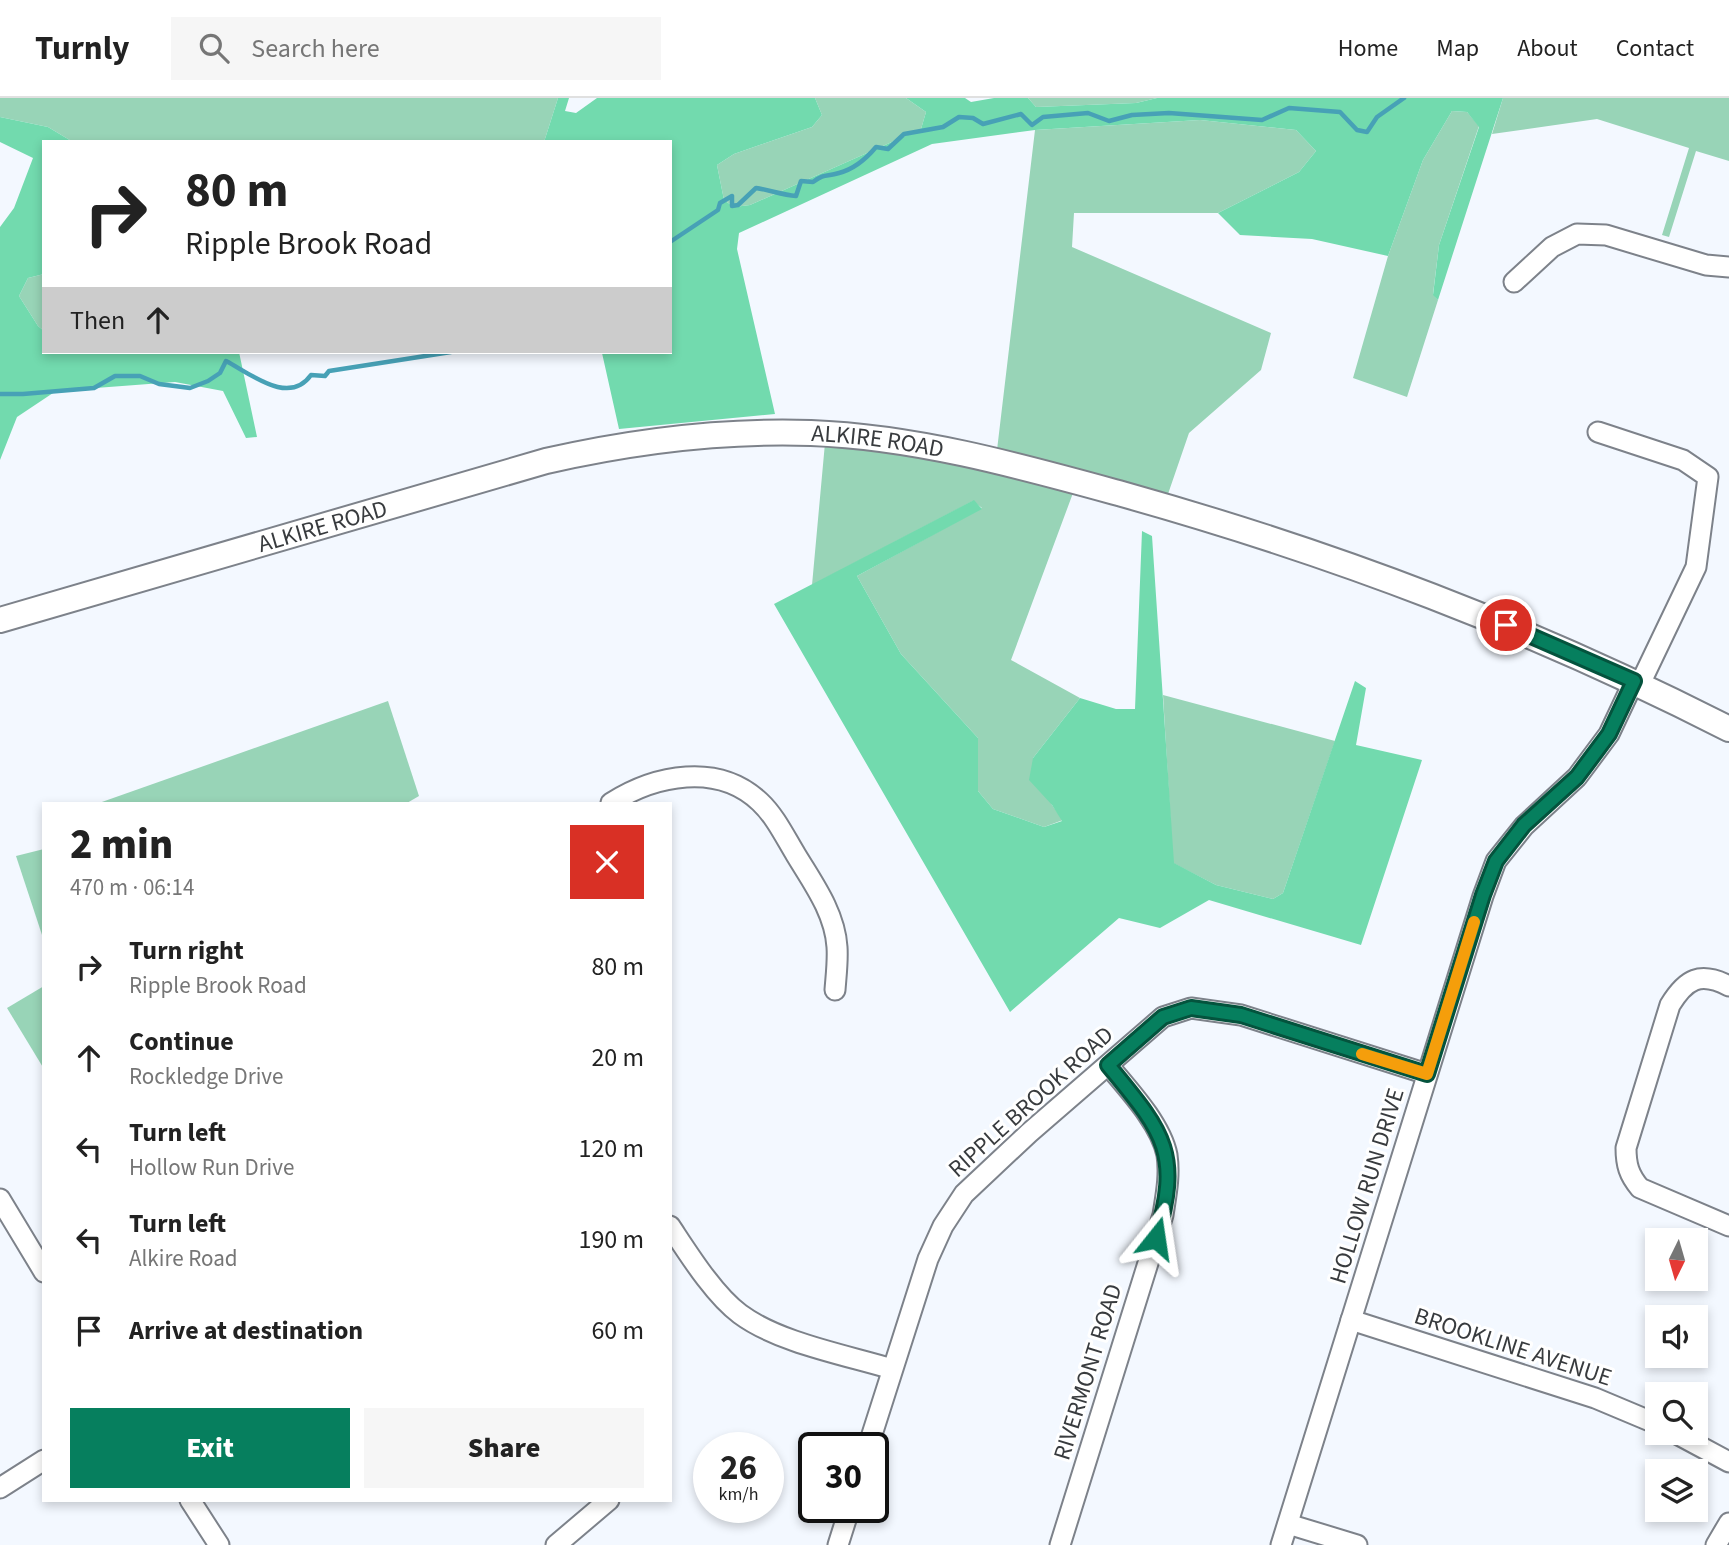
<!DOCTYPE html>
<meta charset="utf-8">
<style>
body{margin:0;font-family:"Source Sans 3",sans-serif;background:#f6f6f6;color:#222;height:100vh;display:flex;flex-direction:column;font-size:26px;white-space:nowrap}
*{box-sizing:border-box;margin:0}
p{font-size:23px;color:#767676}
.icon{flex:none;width:38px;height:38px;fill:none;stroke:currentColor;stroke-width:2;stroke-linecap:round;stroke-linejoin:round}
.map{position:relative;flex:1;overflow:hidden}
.details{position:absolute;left:42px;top:704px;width:630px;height:700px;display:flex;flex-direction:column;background:#fff;border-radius:0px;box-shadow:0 4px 10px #0003}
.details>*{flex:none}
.guide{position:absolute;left:42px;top:42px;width:630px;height:214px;border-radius:0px;box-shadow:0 4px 10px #0003;background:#fff;color:#222;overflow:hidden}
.needle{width:46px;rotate:185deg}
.tools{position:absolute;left:1645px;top:1130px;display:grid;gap:14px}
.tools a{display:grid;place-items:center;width:63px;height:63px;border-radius:0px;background:#fff;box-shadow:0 4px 10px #0003;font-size:35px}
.speed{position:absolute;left:693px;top:1334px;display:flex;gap:14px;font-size:35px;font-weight:700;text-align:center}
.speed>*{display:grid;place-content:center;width:91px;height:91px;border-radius:50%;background:#fff;box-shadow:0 4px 10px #0003;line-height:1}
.speed small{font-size:18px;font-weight:400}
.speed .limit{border:4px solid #111;border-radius:10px;background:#fff;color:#111}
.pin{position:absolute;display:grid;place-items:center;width:60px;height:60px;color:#fff;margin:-30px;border:4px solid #fff;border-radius:50%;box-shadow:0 2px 7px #0007}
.me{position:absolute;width:77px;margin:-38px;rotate:15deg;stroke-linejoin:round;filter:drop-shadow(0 0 5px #0008)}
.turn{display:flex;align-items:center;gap:24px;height:147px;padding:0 28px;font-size:32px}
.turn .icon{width:91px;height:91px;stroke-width:2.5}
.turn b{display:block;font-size:49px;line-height:60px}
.then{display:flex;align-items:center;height:66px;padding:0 28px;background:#0003;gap:14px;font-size:26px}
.round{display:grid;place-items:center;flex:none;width:74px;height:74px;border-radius:0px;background:#f6f6f6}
.headline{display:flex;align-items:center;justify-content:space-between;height:119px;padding:0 28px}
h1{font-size:42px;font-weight:800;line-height:52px}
.button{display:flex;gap:14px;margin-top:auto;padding:14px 28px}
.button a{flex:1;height:80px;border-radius:0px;background:#067f5e;color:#fff;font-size:28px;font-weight:800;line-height:80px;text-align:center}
.button a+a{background:#f6f6f6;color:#222}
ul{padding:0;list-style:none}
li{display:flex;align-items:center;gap:21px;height:91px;padding:0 28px}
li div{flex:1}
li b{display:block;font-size:26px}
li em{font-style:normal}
header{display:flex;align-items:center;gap:42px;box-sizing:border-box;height:98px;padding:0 35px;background:#fff;border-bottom:2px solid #e0e0e0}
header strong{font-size:33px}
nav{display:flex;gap:38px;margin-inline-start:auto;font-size:24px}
.search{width:490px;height:63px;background:#f6f6f6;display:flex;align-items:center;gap:18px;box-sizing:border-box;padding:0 24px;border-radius:0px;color:#767676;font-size:26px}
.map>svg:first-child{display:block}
.green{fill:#98d4b7}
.forest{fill:#72daae}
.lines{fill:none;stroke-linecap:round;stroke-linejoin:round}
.stream{stroke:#47a1b6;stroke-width:4.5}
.minor-casing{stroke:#7d828a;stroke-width:23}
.major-casing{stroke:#7d828a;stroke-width:28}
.minor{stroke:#fff;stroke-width:19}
.major{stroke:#fff;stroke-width:24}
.route-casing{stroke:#04533d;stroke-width:18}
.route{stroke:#067f5e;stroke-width:12}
.slow{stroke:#f59e0b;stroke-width:12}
.labels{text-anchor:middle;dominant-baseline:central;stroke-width:6;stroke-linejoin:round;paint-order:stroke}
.street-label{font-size:24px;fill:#383b3e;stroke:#fff}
</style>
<header>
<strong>Turnly</strong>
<div class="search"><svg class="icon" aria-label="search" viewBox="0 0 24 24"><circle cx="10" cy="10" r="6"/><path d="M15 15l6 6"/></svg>Search here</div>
<nav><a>Home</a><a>Map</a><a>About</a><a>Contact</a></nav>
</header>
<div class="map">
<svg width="1729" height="1447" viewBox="0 0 1729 1447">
<rect width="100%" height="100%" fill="#f3f8ff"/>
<g class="green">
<polygon points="0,0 558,0 544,44 73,44 48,29 0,19"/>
<polygon points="815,0 906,0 926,14 921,31 750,107 734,109 724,102 717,67 734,56 812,29 822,17"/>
<polygon points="1028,0 1157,0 1136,5 1036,9"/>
<polygon points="1503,0 1729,0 1729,63 1696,53 1669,139 1662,137 1689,50 1597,21 1492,36"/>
<polygon points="1452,13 1467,14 1479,28 1439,147 1433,196 1438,202 1407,299 1353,280 1388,158 1423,62"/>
<polygon points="1200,22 1296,32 1316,53 1299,74 1218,115 1074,115 1072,149 1271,235 1261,272 1189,335 1168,396 997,352 1035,32"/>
<polygon points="44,176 44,233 38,228 19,198 28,180"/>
<polygon points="825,345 942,360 1073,395 1011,562 1080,600 1033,660 1052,707 1063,722 1044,729 993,711 978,693 978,640 901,556 857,478 982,410 973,403 812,487"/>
<polygon points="1163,597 1335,643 1283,795 1273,801 1216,787 1173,765"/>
<polygon points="388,603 419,698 407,705 99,705"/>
<polygon points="44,751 44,843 16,758"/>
<polygon points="44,888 44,971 7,910"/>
</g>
<g class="forest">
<polygon points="558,0 569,0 565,13 576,15 597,0 815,0 822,17 812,29 734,56 717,67 724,102 734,109 750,107 921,31 926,14 906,0 965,0 971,4 994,0 1028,0 1036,9 1136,5 1157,0 1503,0 1438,202 1433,197 1439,147 1479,29 1467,14 1452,13 1423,62 1388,158 1312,141 1240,137 1218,115 1299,74 1316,53 1296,32 1200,22 1035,32 932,46 739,135 737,151 775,316 619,331 602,255 600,254 670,254 670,44 544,44"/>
<path d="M0 19 48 29 73 44H44V176L28 180 19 198 38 228 44 233V254C65 254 88 257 109 254H239L257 339 246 340 223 293 175 284 56 293 17 319 0 362V129L14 110 33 60 0 44Z"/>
<polygon points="974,402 982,411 857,478 901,556 978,640 978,693 993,711 1044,729 1062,723 1052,707 1029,682 1033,660 1080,600 1116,611 1135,611 1142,433 1152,438 1174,765 1216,787 1273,801 1283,795 1355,583 1366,590 1356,647 1422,662 1361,847 1209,802 1160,830 1119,820 1010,914 774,506"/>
</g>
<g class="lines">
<g class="stream">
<path d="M670 144 718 112 720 105 732 98V108L738 107 756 90C770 92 782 97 796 98L801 83 813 84C825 75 826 79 839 75 854 71 866 61 876 49L888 51 904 36 943 29 959 19 973 20 983 26 1021 16 1032 27 1043 19 1088 15 1109 23 1132 17 1169 15 1262 22 1289 10 1340 14 1357 32 1367 34 1377 19 1404 0"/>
<path d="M0 296H23L94 290 115 278H140L159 286 190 290 208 283 220 275 226 263C251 276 289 308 311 277L325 278 329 273 451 254"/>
</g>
<defs>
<g id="minor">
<polyline points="1514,184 1552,149 1577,136 1606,137 1706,167 1729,169"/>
<polyline points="1598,334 1683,362 1708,379 1696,469 1640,586"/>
<path d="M611 705C655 677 718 664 760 704 775 718 785 739 796 757 813 785 835 815 837 849 838 863 836 878 835 892"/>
<path d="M1729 888C1700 873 1686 881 1670 907L1626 1050C1626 1067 1629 1077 1640 1090L1729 1128"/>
<polyline points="0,1101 44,1174"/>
<path d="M670 1128C688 1155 714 1197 740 1216 779 1245 846 1257 892 1271"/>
<polyline points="1351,1222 1595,1300 1657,1326"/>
<polyline points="1675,1335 1729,1364"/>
<polyline points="868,1349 928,1161 943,1128 964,1096 1029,1035 1163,919 1191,910 1241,917 1427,976"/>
<polyline points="0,1390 44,1362"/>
<polyline points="190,1402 219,1447"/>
<polyline points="1288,1426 1357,1447"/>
<polyline points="556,1447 609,1402"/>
<polyline points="838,1447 850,1409"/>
<path d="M1060 1447 1163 1117C1166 1097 1170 1078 1167 1057 1161 1026 1128 991 1108 967"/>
<polyline points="1281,1447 1483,798 1496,763 1524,728 1577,679 1609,636 1634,583"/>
<polyline points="1716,1447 1729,1425"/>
</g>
<g id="major">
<path id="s1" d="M0 522 546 363C634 343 722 332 811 335 917 339 1020 368 1122 396 1336 456 1531 530 1729 631"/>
</g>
</defs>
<use href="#minor" class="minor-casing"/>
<use href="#major" class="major-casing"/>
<use href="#minor" class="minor"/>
<use href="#major" class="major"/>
</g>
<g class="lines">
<defs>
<path id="route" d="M1156 1140C1183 1053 1161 1032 1108 967L1163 919 1191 910 1241 917 1427 976 1483 797 1496 763 1524 727 1577 679 1609 636 1634 583 1506 527"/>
</defs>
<use href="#route" class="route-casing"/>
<use href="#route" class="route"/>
<polyline class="slow" points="1362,956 1427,976 1474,824"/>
</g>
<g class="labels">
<g class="street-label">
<text stroke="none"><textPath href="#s1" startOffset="903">ALKIRE ROAD</textPath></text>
<text stroke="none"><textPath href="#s1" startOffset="336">ALKIRE ROAD</textPath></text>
<text transform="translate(1031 1004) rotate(-42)">RIPPLE BROOK ROAD</text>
<text transform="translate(1367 1088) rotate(-73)">HOLLOW RUN DRIVE</text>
<text transform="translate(1513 1249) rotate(18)">BROOKLINE AVENUE</text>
<text transform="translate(1088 1274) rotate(-73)">RIVERMONT ROAD</text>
</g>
</g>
</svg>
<div class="tools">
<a><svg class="needle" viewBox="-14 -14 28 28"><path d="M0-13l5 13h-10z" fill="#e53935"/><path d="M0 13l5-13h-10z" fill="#767676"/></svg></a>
<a><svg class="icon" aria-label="sound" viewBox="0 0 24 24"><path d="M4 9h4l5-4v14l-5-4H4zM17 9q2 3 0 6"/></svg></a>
<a><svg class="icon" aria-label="search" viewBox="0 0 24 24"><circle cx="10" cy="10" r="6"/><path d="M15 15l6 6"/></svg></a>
<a><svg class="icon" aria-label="layers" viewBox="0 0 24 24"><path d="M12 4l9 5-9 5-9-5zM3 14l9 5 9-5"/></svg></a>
</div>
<div class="speed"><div>26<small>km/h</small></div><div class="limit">30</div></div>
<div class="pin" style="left:1506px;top:527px;background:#d93025"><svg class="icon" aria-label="arrive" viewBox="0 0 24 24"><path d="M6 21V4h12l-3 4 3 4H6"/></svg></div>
<svg class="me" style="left:1156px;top:1140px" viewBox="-20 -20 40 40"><path d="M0-17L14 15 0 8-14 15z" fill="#067f5e" stroke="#fff" stroke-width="4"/></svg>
<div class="guide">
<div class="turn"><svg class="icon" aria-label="right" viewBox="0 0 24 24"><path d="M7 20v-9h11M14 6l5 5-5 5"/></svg><div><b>80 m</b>Ripple Brook Road</div></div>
<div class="then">Then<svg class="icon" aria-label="ahead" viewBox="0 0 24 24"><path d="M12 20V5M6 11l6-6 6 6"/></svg></div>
</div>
<section class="details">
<div class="headline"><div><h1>2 min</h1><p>470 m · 06:14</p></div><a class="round" style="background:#d93025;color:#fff"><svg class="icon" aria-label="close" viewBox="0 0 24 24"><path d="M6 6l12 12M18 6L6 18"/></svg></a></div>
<ul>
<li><svg class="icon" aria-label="right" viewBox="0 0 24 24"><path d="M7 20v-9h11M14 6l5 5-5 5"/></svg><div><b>Turn right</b><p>Ripple Brook Road</p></div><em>80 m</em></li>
<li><svg class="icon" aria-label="ahead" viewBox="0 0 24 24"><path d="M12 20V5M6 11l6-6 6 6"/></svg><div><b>Continue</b><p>Rockledge Drive</p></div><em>20 m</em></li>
<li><svg class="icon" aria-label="left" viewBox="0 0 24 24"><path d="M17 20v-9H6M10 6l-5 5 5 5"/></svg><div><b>Turn left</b><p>Hollow Run Drive</p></div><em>120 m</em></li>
<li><svg class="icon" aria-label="left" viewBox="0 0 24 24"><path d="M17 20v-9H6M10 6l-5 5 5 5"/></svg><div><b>Turn left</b><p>Alkire Road</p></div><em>190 m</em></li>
<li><svg class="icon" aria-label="arrive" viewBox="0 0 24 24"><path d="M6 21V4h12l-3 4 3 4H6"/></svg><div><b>Arrive at destination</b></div><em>60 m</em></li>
</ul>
<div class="button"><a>Exit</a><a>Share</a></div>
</section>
</div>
